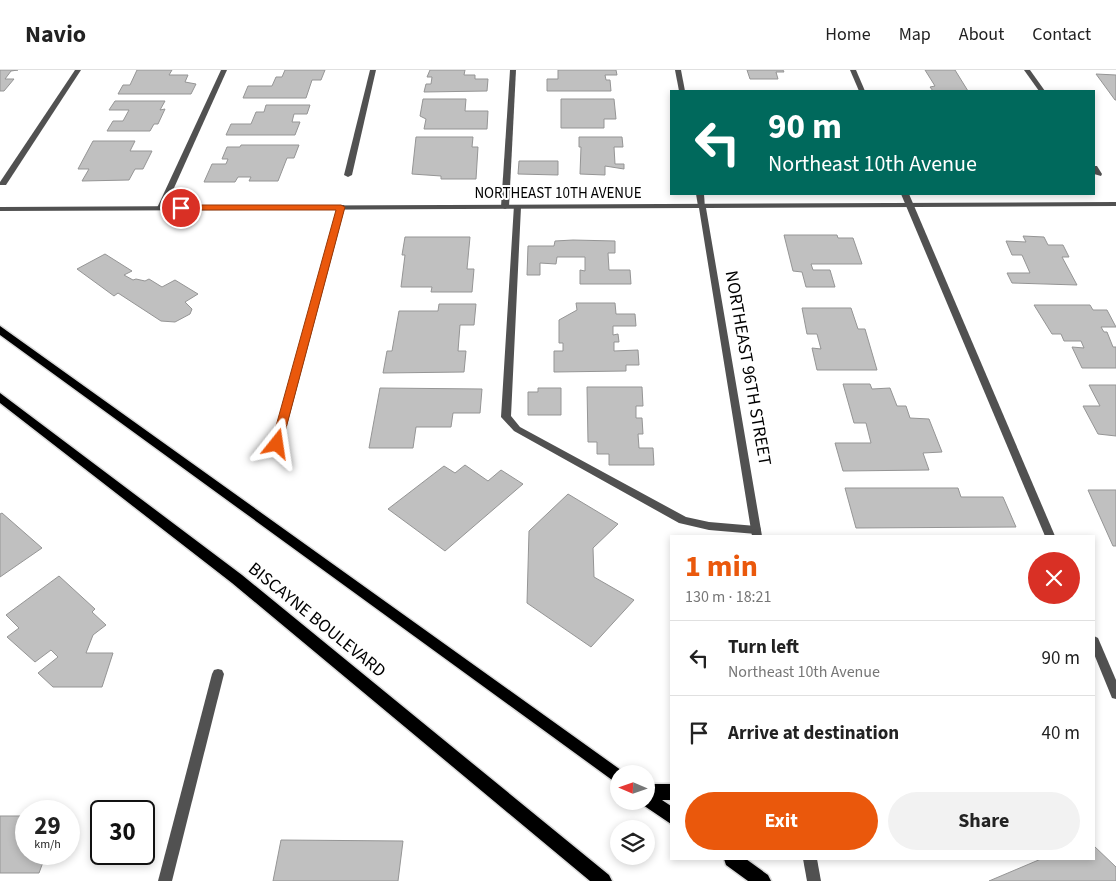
<!DOCTYPE html>
<meta charset="utf-8">
<style>
body{margin:0;font-family:"Source Sans 3",sans-serif;background:#f2f2f2;color:#222;height:100vh;display:flex;flex-direction:column;font-size:19px;white-space:nowrap}
*{box-sizing:border-box;margin:0}
p{font-size:16px;color:#767676}
.icon{flex:none;width:28px;height:28px;fill:none;stroke:currentColor;stroke-width:2;stroke-linecap:round;stroke-linejoin:round}
.map{position:relative;flex:1;overflow:hidden}
.drawer{position:absolute;left:670px;top:465px;width:425px;height:325px;display:flex;flex-direction:column;background:#fff;border-radius:0px;box-shadow:0 2px 8px #0003}
.drawer>*{flex:none}
.guide{position:absolute;left:670px;top:20px;width:425px;height:105px;border-radius:0px;box-shadow:0 2px 8px #0003;background:#00695c;color:#fff;overflow:hidden}
.needle{width:32px;rotate:272deg}
.fabs{position:absolute;left:610px;top:695px;display:grid;gap:10px}
.fabs a{display:grid;place-items:center;width:45px;height:45px;border-radius:50%;background:#fff;box-shadow:0 2px 8px #0003;font-size:25px}
.speed{position:absolute;left:15px;top:730px;display:flex;gap:10px;font-size:25px;font-weight:700;text-align:center}
.speed>*{display:grid;place-content:center;width:65px;height:65px;border-radius:50%;background:#fff;box-shadow:0 2px 8px #0003;line-height:1}
.speed small{font-size:12px;font-weight:400}
.speed .limit{border:2px solid #111;border-radius:8px;background:#fff;color:#111}
.pin{position:absolute;display:grid;place-items:center;width:42px;height:42px;color:#fff;margin:-21px;border:2px solid #fff;border-radius:50%;box-shadow:0 1px 5px #0007}
.me{position:absolute;width:55px;margin:-28px;rotate:15deg;stroke-linejoin:round;filter:drop-shadow(0 0 4px #0008)}
.turn{display:flex;align-items:center;gap:18px;height:105px;padding:0 15px;font-size:22px}
.turn .icon{width:65px;height:65px;stroke-width:2.5}
.turn b{display:block;font-size:35px;line-height:42px}
.round{display:grid;place-items:center;flex:none;width:52px;height:52px;border-radius:26px;background:#f2f2f2}
.overview{display:flex;align-items:center;justify-content:space-between;height:85px;padding:0 15px}
h1{font-size:30px;font-weight:700;line-height:38px;color:#ea580c}
.cta{display:flex;gap:10px;margin-top:auto;padding:10px 15px}
.cta a{flex:1;height:58px;border-radius:30px;background:#ea580c;color:#fff;font-size:20px;font-weight:700;line-height:58px;text-align:center}
.cta a+a{background:#f2f2f2;color:#222}
ul{padding:0;list-style:none}
li{display:flex;align-items:center;gap:15px;height:75px;padding:0 15px;border-top:1px solid #e0e0e0}
li div{flex:1}
li b{display:block;font-size:19px}
li em{font-style:normal}
header{display:flex;align-items:center;gap:30px;box-sizing:border-box;height:70px;padding:0 25px;background:#fff;border-bottom:1px solid #e0e0e0}
header strong{font-size:24px}
nav{display:flex;gap:28px;margin-inline-start:auto;font-size:18px}
.map>svg:first-child{display:block}
.building{fill:#c0c0c0;stroke:#959595}
.lines{fill:none;stroke-linecap:round;stroke-linejoin:round}
.primary-casing{stroke:#dbdbdb;stroke-width:3}
.service{fill:#515151;fill-rule:evenodd}
.minor{fill:#515151;fill-rule:evenodd}
.tertiary{fill:#515151;fill-rule:evenodd}
.primary{fill:#000;fill-rule:evenodd}
.route{fill:#ea580c;stroke:#983908}
.labels{text-anchor:middle;dominant-baseline:central;stroke-width:4;stroke-linejoin:round;paint-order:stroke}
.far-street-label{font-size:15px;fill:#000;stroke:#fff}
.street-label{font-size:18px;fill:#000;stroke:#fff}
</style>
<header>
<strong>Navio</strong>
<nav><a>Home</a><a>Map</a><a>About</a><a>Contact</a></nav>
</header>
<div class="map">
<svg width="1116" height="811" viewBox="0 0 1116 811">
<rect width="100%" height="100%" fill="#fff"/>
<g class="building">
<polygon points="0,0 18,0 11,1 5,9 14,9 4,21 0,21"/>
<polygon points="137,0 172,0 169,5 188,5 185,12 196,14 191,24 118,24 123,15 130,15"/>
<polygon points="285,0 325,0 321,10 312,10 306,28 243,28 248,16 272,16 276,7 282,7"/>
<polygon points="430,0 465,0 464,5 475,5 475,9 488,9 487,21 424,22 426,14 431,14 432,7 427,7"/>
<polygon points="558,0 616,0 617,5 605,5 606,10 610,10 611,21 547,21 547,9 558,9"/>
<polygon points="747,0 783,0 784,2 776,2 778,9 750,9"/>
<polygon points="925,0 955,0 968,21 933,21 930,17 935,16"/>
<polygon points="1096,4 1116,5 1116,30 1115,30"/>
<polygon points="423,29 466,29 465,41 488,41 487,59 424,59 426,49 420,46"/>
<polygon points="561,29 614,29 616,49 604,49 604,58 561,58"/>
<polygon points="115,31 165,31 160,40 165,39 158,54 154,54 150,61 107,61 113,51 123,51 129,40 109,40"/>
<polygon points="266,35 310,35 307,44 294,44 292,52 300,52 295,65 226,65 231,54 251,54 256,42 264,42"/>
<polygon points="416,67 473,67 472,77 478,77 476,109 441,109 441,106 412,104"/>
<polygon points="579,67 622,67 623,77 614,77 615,94 624,94 624,99 605,96 605,105 580,104 581,77 579,77"/>
<polygon points="93,71 135,71 130,81 152,81 143,99 135,99 129,110 82,111 89,99 78,99"/>
<polygon points="241,75 299,75 294,88 287,88 278,111 249,111 251,107 238,107 235,112 204,112 212,94 226,94 228,89 222,89 227,77 240,77"/>
<polygon points="519,91 558,91 558,105 518,104"/>
<polygon points="784,165 837,165 838,168 853,168 862,194 811,194 813,200 830,200 835,217 806,217 802,202 793,201"/>
<polygon points="1023,166 1044,167 1048,175 1063,175 1069,187 1062,187 1077,215 1012,213 1007,203 1030,203 1022,185 1012,185 1006,171 1026,172"/>
<polygon points="405,167 470,167 467,199 474,199 472,222 431,222 432,217 401,217 405,185 402,185"/>
<polygon points="573,170 615,171 615,183 608,183 609,200 630,200 631,214 580,214 580,200 585,201 585,187 557,187 556,194 540,193 540,205 527,205 528,176 554,176 555,171"/>
<polygon points="105,184 132,201 124,205 133,210 136,209 145,211 149,209 162,217 175,210 198,224 185,232 192,239 190,244 175,252 161,251 118,223 114,226 77,199"/>
<polygon points="576,233 615,233 616,244 635,244 636,256 613,256 613,265 618,264 619,272 614,272 614,281 638,280 639,295 626,295 626,301 554,302 554,281 563,281 563,273 559,273 559,250 577,240"/>
<polygon points="439,234 476,234 474,255 460,255 458,281 466,281 464,302 383,303 387,281 392,281 399,241 438,241"/>
<polygon points="1034,235 1090,235 1093,240 1107,240 1116,257 1101,257 1104,262 1107,262 1113,277 1116,277 1116,298 1082,298 1072,277 1084,278 1081,271 1064,271 1061,264 1052,264"/>
<polygon points="802,238 851,238 858,259 865,259 877,300 817,300 812,278 821,279 817,264 807,264"/>
<polygon points="843,314 870,314 872,319 890,318 897,336 906,336 910,348 929,349 942,382 923,383 929,400 843,401 835,373 871,373 866,353 854,353"/>
<polygon points="1089,315 1116,315 1116,366 1098,364 1083,336 1100,336"/>
<polygon points="587,317 642,317 643,336 636,336 636,348 642,348 643,364 638,364 639,378 653,378 654,395 609,395 609,384 597,384 597,372 588,372"/>
<polygon points="380,318 482,319 480,343 453,343 451,357 416,357 413,378 369,378"/>
<polygon points="538,318 561,318 561,345 528,345 528,322 538,322"/>
<polygon points="465,395 488,411 501,400 523,414 445,481 388,439 444,396 455,403"/>
<polygon points="845,418 958,418 961,427 1003,427 1016,457 856,458"/>
<polygon points="1088,420 1116,420 1116,476 1113,476"/>
<polygon points="568,424 618,454 593,478 594,507 634,530 591,577 527,533 529,461"/>
<polygon points="2,443 42,478 0,507 0,444"/>
<polygon points="59,506 95,539 92,542 106,555 93,565 86,583 113,583 102,617 53,617 38,603 58,587 51,580 35,592 7,567 19,558 6,545"/>
<polygon points="0,746 26,746 26,784 46,784 39,803 0,803"/>
<polygon points="281,770 403,771 398,811 273,811"/>
<polygon points="1094,776 1116,797 1116,811 989,811 1041,789 1094,789"/>
</g>
<g class="lines">
<defs>
<g id="primary">
<polygon points="0,256 625,703 619,704 619,715 0,265"/>
<polygon points="0,323 242,505 609,805 612,811 590,811 232,513 0,333"/>
<polygon points="646,714 671,714 671,730 662,730 671,736 671,754 640,733 639,731 646,731"/>
<polygon points="724,789 746,789 768,805 771,811 748,811 726,795"/>
</g>
</defs>
<use href="#primary" class="primary-casing"/>
<g class="service">
<polygon points="221,0 227,0 165,138 164,140 158,140 157,138"/>
<polygon points="510,0 516,0 509,137 505,139 501,137"/>
<polygon points="850,0 856,0 865,21 859,21"/>
<polygon points="901,124 909,124 1055,466 1045,466"/>
<polygon points="514,135 520,135 521,137 511,346 520,357 686,447 709,452 756,456 760,457 761,460 760,463 756,464 709,460 679,453 514,361 501,347"/>
<polygon points="1094,566 1098,568 1116,610 1116,629 1112,628 1094,584"/>
</g>
<g class="minor">
<polygon points="75,0 81,0 6,115 0,115 0,112"/>
<polygon points="370,0 376,0 352,105 348,107 344,105"/>
<polygon points="675,0 681,0 685,21 679,21"/>
<polygon points="1024,0 1030,0 1045,21 1039,21"/>
<polygon points="1094,96 1097,96 1102,104 1101,106 1094,104"/>
<polygon points="696,124 704,124 705,138 699,138 698,136"/>
<polygon points="338,135 344,135 345,137 282,374 277,378 272,374"/>
<polygon points="218,599 222,600 224,604 172,811 158,811 212,604 214,600"/>
</g>
<g class="tertiary">
<polygon points="1116,132 1116,136 706,138 762,466 752,466 699,138 0,141 0,137"/>
<polygon points="803,789 817,789 821,811 807,811"/>
</g>
<use href="#primary" class="primary"/>
</g>
<polygon class="route" points="181,135 341,135 345,137 281,377 273,377 271,374 336,140 178,140 177,138"/>
<g class="labels">
<g class="far-street-label">
<text x="558" y="123">NORTHEAST 10TH AVENUE</text>
</g>
<g class="street-label">
<text transform="translate(748 298) rotate(80)">NORTHEAST 96TH STREET</text>
<text transform="translate(317 550) rotate(39)">BISCAYNE BOULEVARD</text>
</g>
</g>
</svg>
<div class="fabs">
<a><svg class="needle" viewBox="-14 -14 28 28"><path d="M0-13l5 13h-10z" fill="#e53935"/><path d="M0 13l5-13h-10z" fill="#767676"/></svg></a>
<a><svg class="icon" aria-label="layers" viewBox="0 0 24 24"><path d="M12 4l9 5-9 5-9-5zM3 14l9 5 9-5"/></svg></a>
</div>
<div class="speed"><div>29<small>km/h</small></div><div class="limit">30</div></div>
<div class="pin" style="left:181px;top:138px;background:#d93025"><svg class="icon" aria-label="arrive" viewBox="0 0 24 24"><path d="M6 21V4h12l-3 4 3 4H6"/></svg></div>
<svg class="me" style="left:277px;top:374px" viewBox="-20 -20 40 40"><path d="M0-17L14 15 0 8-14 15z" fill="#ea580c" stroke="#fff" stroke-width="4"/></svg>
<div class="guide">
<div class="turn"><svg class="icon" aria-label="left" viewBox="0 0 24 24"><path d="M17 20v-9H6M10 6l-5 5 5 5"/></svg><div><b>90 m</b>Northeast 10th Avenue</div></div>
</div>
<section class="drawer">
<div class="overview"><div><h1>1 min</h1><p>130 m · 18:21</p></div><a class="round" style="background:#d93025;color:#fff"><svg class="icon" aria-label="close" viewBox="0 0 24 24"><path d="M6 6l12 12M18 6L6 18"/></svg></a></div>
<ul>
<li><svg class="icon" aria-label="left" viewBox="0 0 24 24"><path d="M17 20v-9H6M10 6l-5 5 5 5"/></svg><div><b>Turn left</b><p>Northeast 10th Avenue</p></div><em>90 m</em></li>
<li><svg class="icon" aria-label="arrive" viewBox="0 0 24 24"><path d="M6 21V4h12l-3 4 3 4H6"/></svg><div><b>Arrive at destination</b></div><em>40 m</em></li>
</ul>
<div class="cta"><a>Exit</a><a>Share</a></div>
</section>
</div>
